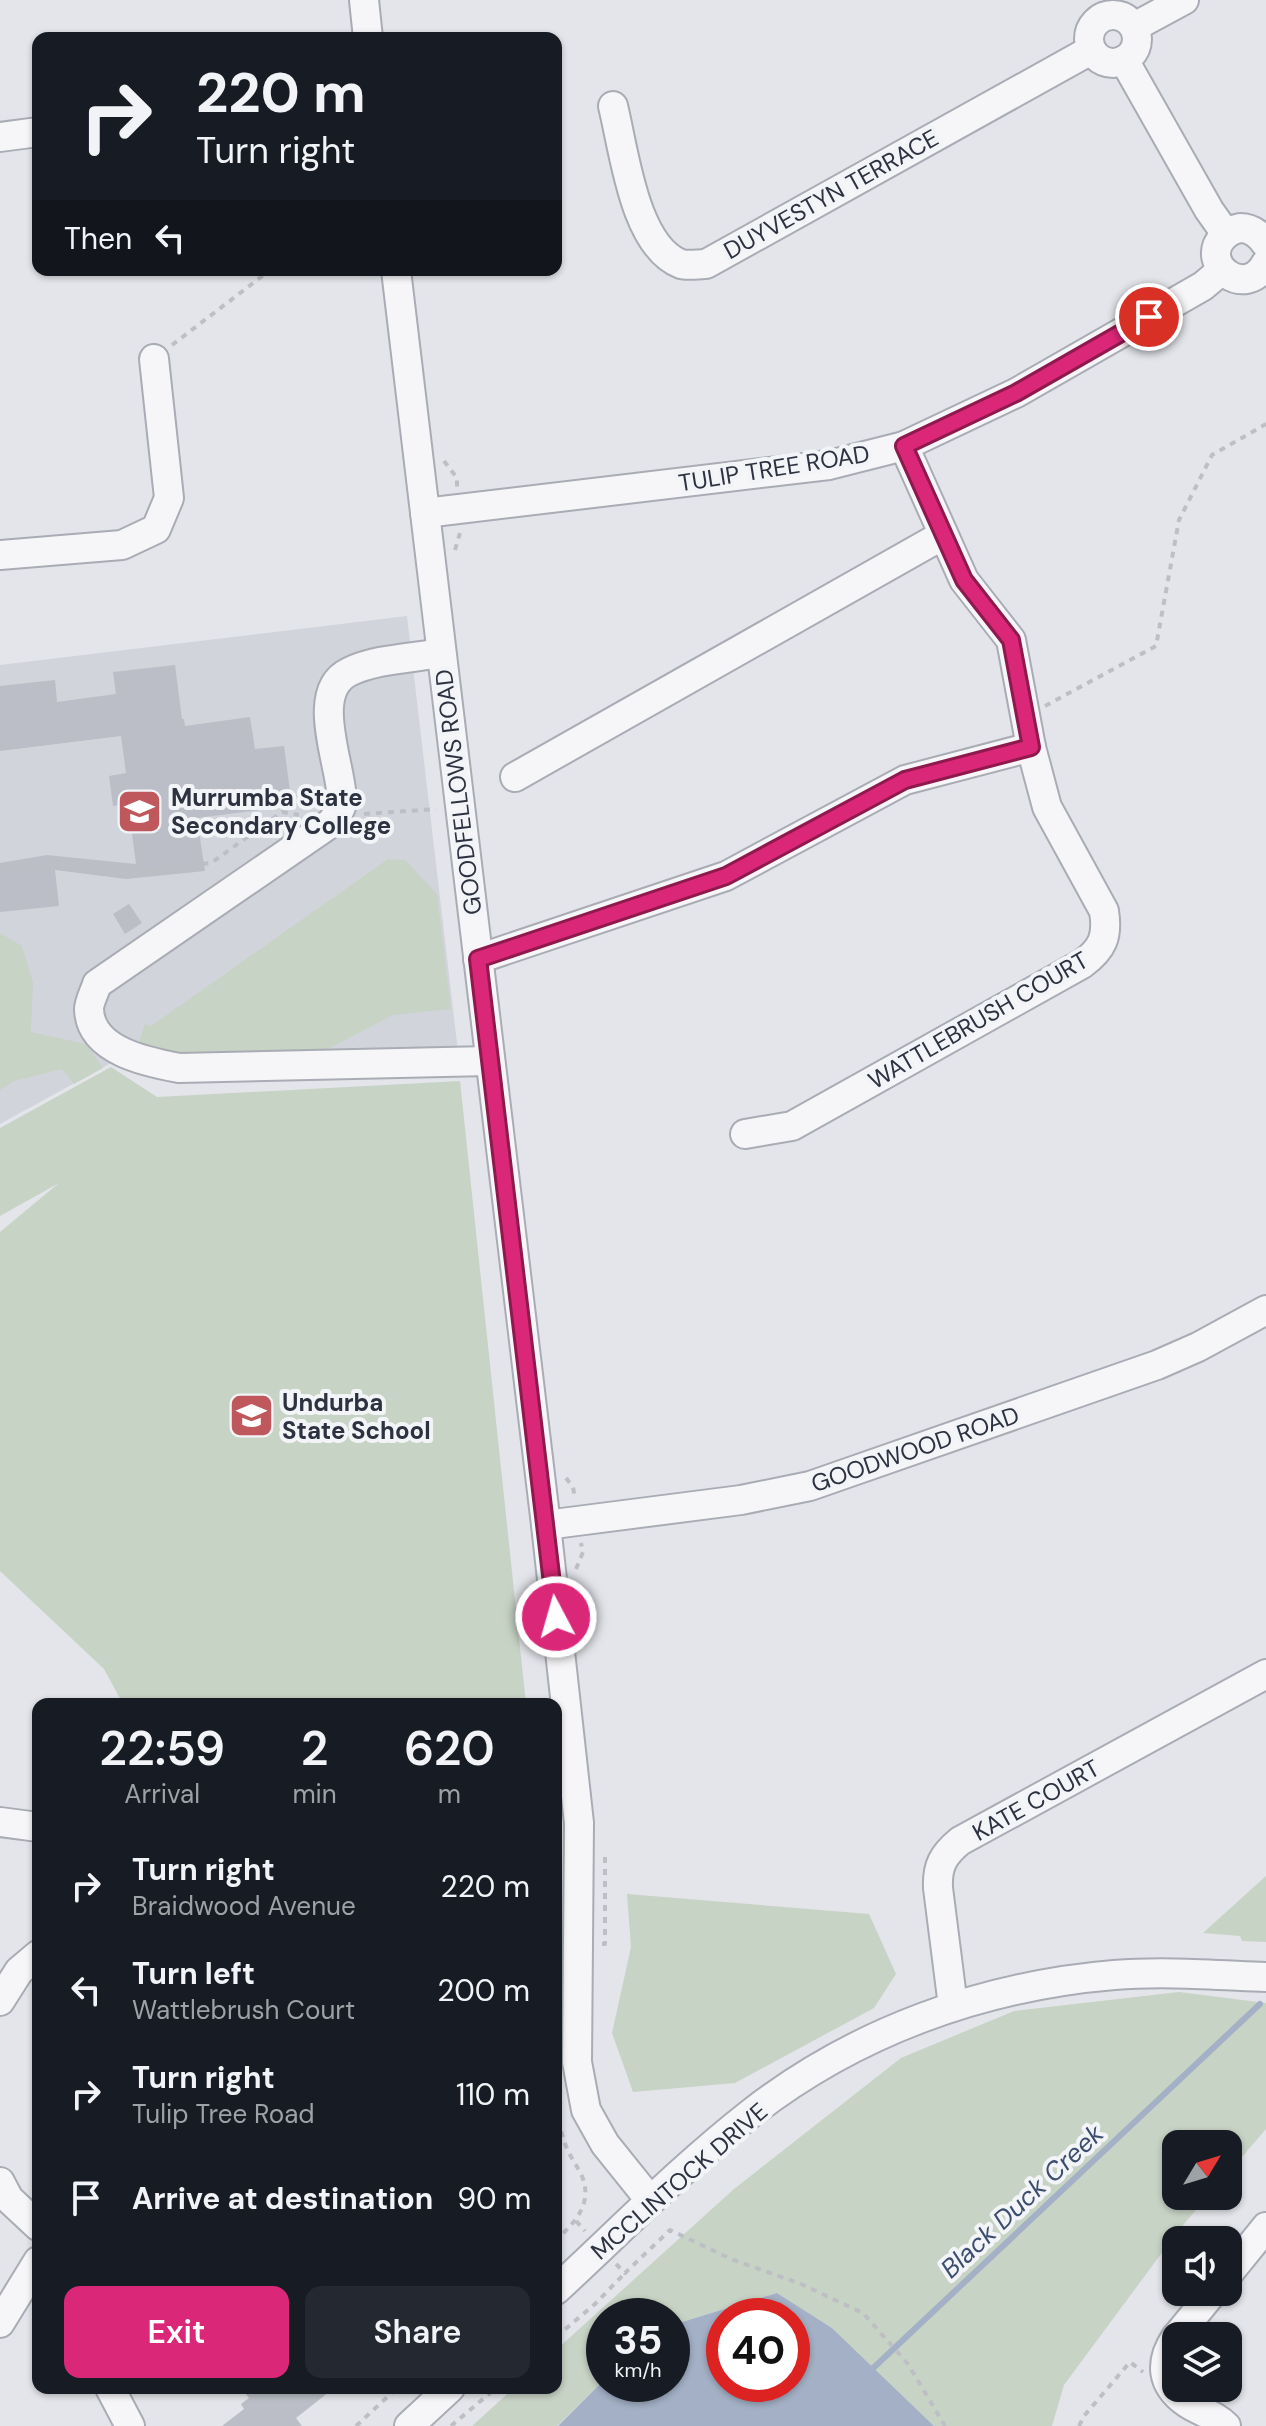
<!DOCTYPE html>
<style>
body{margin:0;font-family:"DM Sans",sans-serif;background:#242831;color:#f1f3f6;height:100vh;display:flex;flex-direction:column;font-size:30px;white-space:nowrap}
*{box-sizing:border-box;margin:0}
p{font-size:26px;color:#9ea1a6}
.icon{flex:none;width:44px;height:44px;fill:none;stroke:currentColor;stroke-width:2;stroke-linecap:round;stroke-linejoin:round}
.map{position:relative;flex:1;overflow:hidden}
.side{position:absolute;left:32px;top:1698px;width:530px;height:696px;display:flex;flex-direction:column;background:#171b24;border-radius:16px;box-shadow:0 2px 6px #0004}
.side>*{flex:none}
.hud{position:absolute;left:32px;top:32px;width:530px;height:244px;border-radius:16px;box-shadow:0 2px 6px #0004;background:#171b24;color:#f1f3f6;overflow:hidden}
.needle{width:52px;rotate:52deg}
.fabs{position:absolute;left:1162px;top:2130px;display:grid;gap:16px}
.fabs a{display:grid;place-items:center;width:80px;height:80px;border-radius:16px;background:#171b24;box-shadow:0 2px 6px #0004;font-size:40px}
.speed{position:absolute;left:586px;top:2298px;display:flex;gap:16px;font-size:40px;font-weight:700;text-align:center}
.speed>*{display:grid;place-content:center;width:104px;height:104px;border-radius:50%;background:#171b24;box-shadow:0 2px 6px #0004;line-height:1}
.speed small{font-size:20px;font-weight:400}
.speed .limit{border:12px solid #d22;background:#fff;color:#111}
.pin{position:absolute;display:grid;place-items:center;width:68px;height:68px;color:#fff;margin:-34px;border:4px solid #fff;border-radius:50%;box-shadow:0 2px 8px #0007}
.me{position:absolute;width:88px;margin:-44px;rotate:354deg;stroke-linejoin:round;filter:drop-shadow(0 0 6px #0008)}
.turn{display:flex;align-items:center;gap:28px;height:168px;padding:0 32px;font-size:36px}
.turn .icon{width:104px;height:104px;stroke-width:2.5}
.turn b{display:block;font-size:56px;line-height:68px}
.then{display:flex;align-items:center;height:76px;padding:0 32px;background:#0003;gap:16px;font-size:30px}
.eta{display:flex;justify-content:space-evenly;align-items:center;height:136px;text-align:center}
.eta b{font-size:48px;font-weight:600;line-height:56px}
.primary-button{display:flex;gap:16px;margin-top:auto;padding:16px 32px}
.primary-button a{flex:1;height:92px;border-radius:16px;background:#db2777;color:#fff;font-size:32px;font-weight:600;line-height:92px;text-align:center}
.primary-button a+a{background:#242831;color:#f1f3f6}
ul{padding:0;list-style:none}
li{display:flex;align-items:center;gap:24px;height:104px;padding:0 32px}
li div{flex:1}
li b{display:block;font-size:30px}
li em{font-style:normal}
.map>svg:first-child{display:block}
.built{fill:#d2d4db}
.green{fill:#c7d3c5}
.water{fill:#a3b0c5;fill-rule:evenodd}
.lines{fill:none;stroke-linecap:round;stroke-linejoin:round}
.stream{stroke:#a3b0c5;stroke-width:6}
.building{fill:#bbbec6}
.minor-casing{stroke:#a9acb4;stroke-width:32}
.path{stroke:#bebfc4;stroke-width:4;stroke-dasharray:6 6;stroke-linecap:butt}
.minor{stroke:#f6f6f8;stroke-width:28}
.route-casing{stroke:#8e194d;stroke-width:20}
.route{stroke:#db2777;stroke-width:14}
.labels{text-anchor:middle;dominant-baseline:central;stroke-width:8;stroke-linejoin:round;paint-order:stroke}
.street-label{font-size:24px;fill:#2d3240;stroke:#f3f4f7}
.poi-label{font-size:24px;font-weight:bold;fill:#2d3240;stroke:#f3f4f7;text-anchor:start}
.water-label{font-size:26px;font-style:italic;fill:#3c4d6f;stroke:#f3f4f7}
</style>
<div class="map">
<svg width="1266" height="2426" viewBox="0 0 1266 2426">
<rect width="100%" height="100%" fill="#e3e5ea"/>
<polygon class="built" points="407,616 460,1069 170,1082 113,1062 0,1124 0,665"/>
<g class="green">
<polygon points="388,859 405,860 437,894 451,1009 393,1015 318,1054 177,1059 138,1045 145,1024 151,1026"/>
<polygon points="0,933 22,946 33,983 31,1032 86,1044 103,1068 74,1084 62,1069 14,1081 0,1090"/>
<polygon points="111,1067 157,1097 460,1081 526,1704 123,1704 104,1669 0,1571 0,1232 59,1183 0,1216 0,1128"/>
<polygon points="1266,1876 1266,1942 1242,1941 1240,1936 1203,1933"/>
<polygon points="627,1894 869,1914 896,1974 874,2008 735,2083 633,2092 612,2033 631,1947"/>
<polygon points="1179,1992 1266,2003 1266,2129 1228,2173 1228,2144 1176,2144 1176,2196 1208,2196 1178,2231 1064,2385 1052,2426 934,2426 832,2328 777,2293 672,2325 672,2316 604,2316 604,2380 557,2426 472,2426 514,2388 556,2388 556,2350 734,2189 901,2058 1014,2011"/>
</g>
<path class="water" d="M777 2293 832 2328 934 2426H558L604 2380V2384H672V2325ZM724 2316H792V2384H724Z"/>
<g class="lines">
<polyline class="stream" points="869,2372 1260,2004"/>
</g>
<g class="building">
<polygon points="175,665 182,719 184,719 185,726 250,717 255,749 284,746 292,806 197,818 205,871 126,879 55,870 59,906 0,912 0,863 47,855 136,864 128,804 113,806 109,776 126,773 121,736 0,751 0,686 55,680 57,702 116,694 113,672"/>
<polygon points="129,904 142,923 125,934 113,914"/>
<polygon points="241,2388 334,2388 296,2418 302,2426 222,2426 244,2409 241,2404 249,2398"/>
</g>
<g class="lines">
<defs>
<g id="minor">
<polyline points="364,0 368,38"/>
<circle cx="1113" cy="39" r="24"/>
<polyline points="1134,27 1184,0"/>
<polyline points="1124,60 1209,210 1226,234"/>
<path d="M613 106C624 150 634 246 681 264 688 266 698 264 706 264L1091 50"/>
<polyline points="0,137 38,132"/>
<path d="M1266 244C1260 235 1252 228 1240 228 1234 229 1228 232 1223 237 1198 264 1246 301 1266 263"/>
<polyline points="396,270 546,1525 579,1823 577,2062 586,2110 605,2144 650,2200"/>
<polyline points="425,513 829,465 904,446 1016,393 1203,286 1222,270"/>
<polyline points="0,555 122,545 156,529 169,498 154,359"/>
<path d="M441 653C412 658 375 659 349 672 308 692 342 766 342 801 342 809 336 816 331 823L97 984C95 991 89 1002 89 1009 90 1051 147 1062 179 1068L489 1061"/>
<polyline points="515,777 943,535"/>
<polyline points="478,959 726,876 905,780 1031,747"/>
<path d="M745 1134 792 1126 1082 964C1103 949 1108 936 1104 911L1047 807 1031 747 1011 640 964 580 904 446"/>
<polyline points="546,1525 741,1500 810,1486 1157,1365 1198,1347 1266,1310"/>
<polyline points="0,1822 38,1827"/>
<polyline points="0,2001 19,1971 38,1955"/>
<path d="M953 2006 938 1888C937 1866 943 1855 960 1841L1266 1674"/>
<polyline points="0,2182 9,2199 38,2226"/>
<polyline points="1228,2274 1266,2227"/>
<path d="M556 2290C620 2231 681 2168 750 2114 855 2032 982 1986 1114 1975 1164 1971 1216 1975 1266 1977"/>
<polyline points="0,2323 38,2261"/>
<polyline points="1177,2336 1213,2292"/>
<path d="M1176 2337C1159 2362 1161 2385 1187 2403 1200 2412 1216 2415 1226 2426"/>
<polyline points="110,2388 130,2426"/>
<polyline points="409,2426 450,2388"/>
</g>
</defs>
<use href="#minor" class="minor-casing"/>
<g class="path">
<polyline points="172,345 265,274 291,270"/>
<polyline points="444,461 457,478 457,488"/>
<polyline points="455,550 460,533"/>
<polyline points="1045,706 1156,646 1179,520 1212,455 1266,424"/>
<polyline points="364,814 436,809"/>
<polyline points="0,869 62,863 125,873 211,863 282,812 299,815"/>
<polyline points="566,1478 573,1487 575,1499"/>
<polyline points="576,1569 583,1552 581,1543"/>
<polyline points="602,1944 605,1944 605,1852"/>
<path d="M556 2108C559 2123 562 2137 568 2151 572 2159 577 2166 581 2174 594 2202 576 2222 556 2240"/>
<polyline points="576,2221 585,2231"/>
<polyline points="616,2264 625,2273 670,2230 731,2259 801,2284 863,2313 908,2364 945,2426"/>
<polyline points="556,2337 595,2304 625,2273"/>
<polyline points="356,2426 397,2388"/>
<polyline points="451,2426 496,2388"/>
<polyline points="1079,2426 1084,2416 1130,2362 1143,2372"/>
</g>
<use href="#minor" class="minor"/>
</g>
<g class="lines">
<defs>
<polyline id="route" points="556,1617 478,959 726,876 905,780 1031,747 1011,640 964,580 904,446 1016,393 1149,317"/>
</defs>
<use href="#route" class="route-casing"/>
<use href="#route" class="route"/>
</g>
<defs>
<symbol id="university-square" viewBox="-11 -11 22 22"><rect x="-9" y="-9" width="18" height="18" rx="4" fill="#bf585c" stroke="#f3f4f7"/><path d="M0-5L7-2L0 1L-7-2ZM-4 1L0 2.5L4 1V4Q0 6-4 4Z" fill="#fff"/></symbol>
<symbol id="school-square" viewBox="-11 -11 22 22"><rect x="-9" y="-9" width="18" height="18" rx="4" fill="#bf585c" stroke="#f3f4f7"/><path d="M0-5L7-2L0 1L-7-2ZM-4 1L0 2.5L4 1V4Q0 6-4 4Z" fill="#fff"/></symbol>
</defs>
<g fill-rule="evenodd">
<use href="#university-square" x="114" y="786" width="51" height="51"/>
<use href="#school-square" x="226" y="1390" width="51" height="51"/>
</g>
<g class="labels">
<g class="street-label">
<text transform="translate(831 194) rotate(-29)">DUYVESTYN TERRACE</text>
<text transform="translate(774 468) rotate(-9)">TULIP TREE ROAD</text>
<text transform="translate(458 792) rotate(-97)">GOODFELLOWS ROAD</text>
<text transform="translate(978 1020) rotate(-30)">WATTLEBRUSH COURT</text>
<text transform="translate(915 1449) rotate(-19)">GOODWOOD ROAD</text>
<text transform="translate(1036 1800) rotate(-29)">KATE COURT</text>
<text transform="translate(679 2181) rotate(-41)">MCCLINTOCK DRIVE</text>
</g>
<g class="poi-label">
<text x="171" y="797">Murrumba State<tspan x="171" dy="28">Secondary College</tspan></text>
<text x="282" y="1402">Undurba<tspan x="282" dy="28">State School</tspan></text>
</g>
<g class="water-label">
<text transform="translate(1022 2201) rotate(-43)">Black Duck Creek</text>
</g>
</g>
</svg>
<div class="fabs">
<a><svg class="needle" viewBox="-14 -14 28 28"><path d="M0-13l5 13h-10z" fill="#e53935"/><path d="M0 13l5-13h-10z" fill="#9ea1a6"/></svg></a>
<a><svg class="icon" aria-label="sound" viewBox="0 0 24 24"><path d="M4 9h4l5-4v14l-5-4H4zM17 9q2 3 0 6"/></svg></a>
<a><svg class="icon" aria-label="layers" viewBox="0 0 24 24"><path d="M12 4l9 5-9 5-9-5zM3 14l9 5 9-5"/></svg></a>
</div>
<div class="speed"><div>35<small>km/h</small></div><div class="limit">40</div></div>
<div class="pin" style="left:1149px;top:317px;background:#d93025"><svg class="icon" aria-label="arrive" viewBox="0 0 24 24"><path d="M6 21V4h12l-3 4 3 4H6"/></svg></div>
<svg class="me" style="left:556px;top:1617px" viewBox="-20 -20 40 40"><circle r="17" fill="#db2777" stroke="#fff" stroke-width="3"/><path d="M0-11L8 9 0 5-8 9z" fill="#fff"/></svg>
<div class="hud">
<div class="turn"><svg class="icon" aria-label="right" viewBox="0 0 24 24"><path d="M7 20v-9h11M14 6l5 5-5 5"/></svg><div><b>220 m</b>Turn right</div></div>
<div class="then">Then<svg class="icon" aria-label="left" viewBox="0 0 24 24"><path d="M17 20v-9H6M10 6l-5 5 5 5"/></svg></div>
</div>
<section class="side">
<div class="eta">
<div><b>22:59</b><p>Arrival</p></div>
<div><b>2</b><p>min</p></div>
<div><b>620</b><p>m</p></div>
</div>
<ul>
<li><svg class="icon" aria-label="right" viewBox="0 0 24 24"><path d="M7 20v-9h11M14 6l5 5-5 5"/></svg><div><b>Turn right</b><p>Braidwood Avenue</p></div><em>220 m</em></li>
<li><svg class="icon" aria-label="left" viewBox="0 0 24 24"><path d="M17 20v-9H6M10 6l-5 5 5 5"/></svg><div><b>Turn left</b><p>Wattlebrush Court</p></div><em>200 m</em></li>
<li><svg class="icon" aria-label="right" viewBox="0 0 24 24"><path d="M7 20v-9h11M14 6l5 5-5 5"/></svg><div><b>Turn right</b><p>Tulip Tree Road</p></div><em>110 m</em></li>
<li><svg class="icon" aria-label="arrive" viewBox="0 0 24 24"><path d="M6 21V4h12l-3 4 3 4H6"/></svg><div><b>Arrive at destination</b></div><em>90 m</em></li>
</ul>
<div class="primary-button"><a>Exit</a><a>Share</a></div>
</section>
</div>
